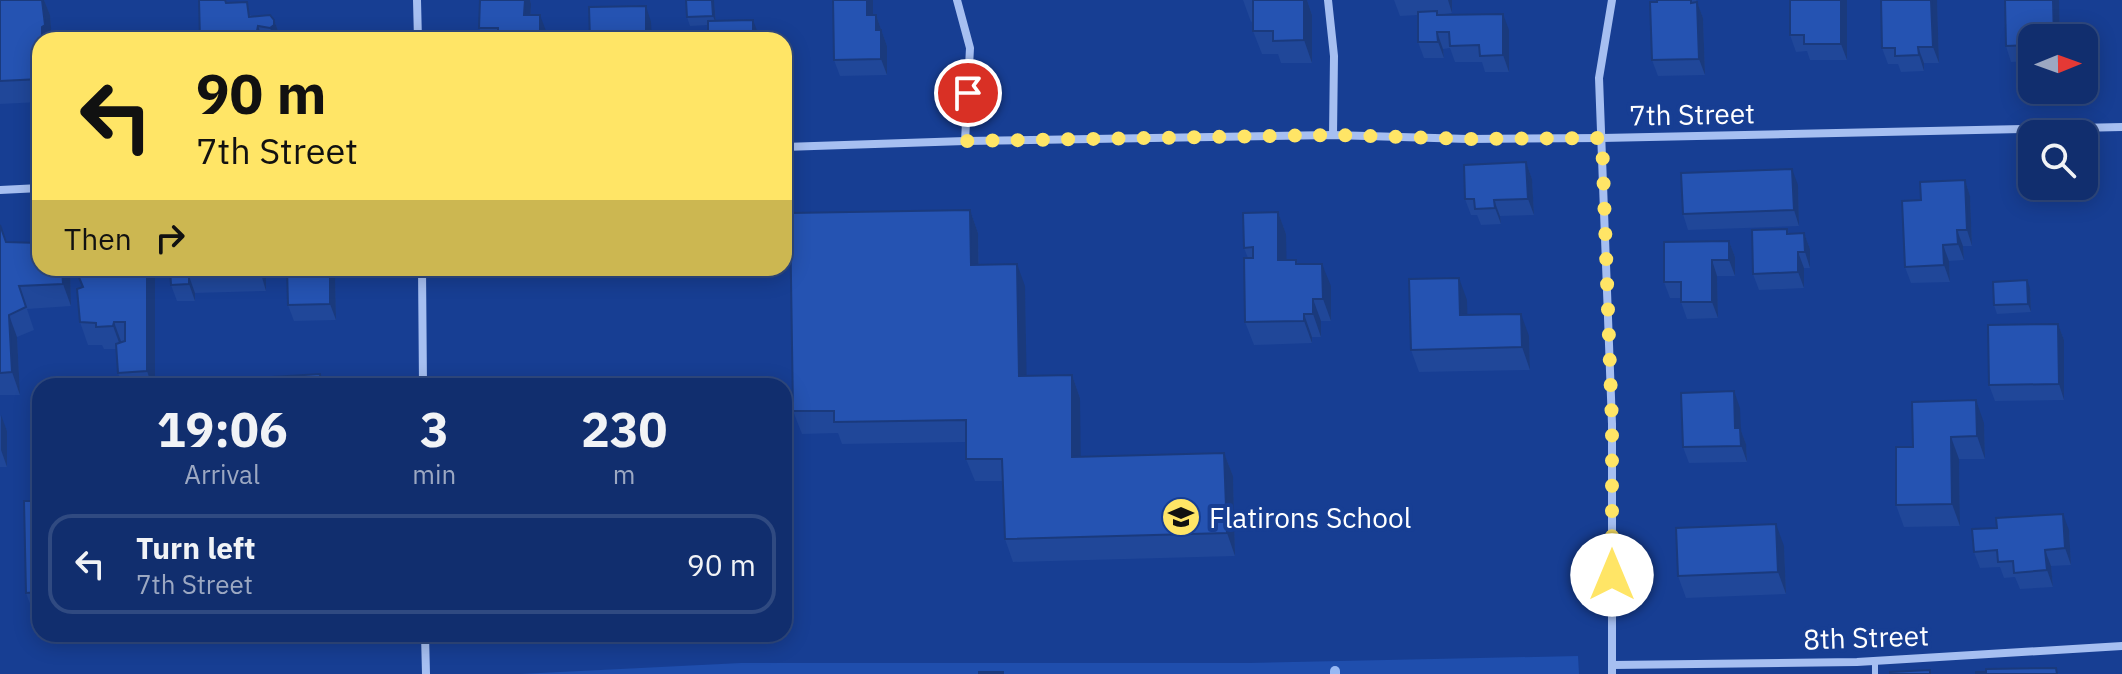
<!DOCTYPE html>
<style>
body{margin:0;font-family:"IBM Plex Sans",sans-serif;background:#1a3673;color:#f1f3f6;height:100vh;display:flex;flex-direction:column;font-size:30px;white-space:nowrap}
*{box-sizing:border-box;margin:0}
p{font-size:26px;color:#9ca8c2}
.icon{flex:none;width:44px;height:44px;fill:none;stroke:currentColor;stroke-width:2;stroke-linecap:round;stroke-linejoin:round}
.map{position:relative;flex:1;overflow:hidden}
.details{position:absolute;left:32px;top:378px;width:760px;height:264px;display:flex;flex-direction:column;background:#112e6e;border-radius:24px;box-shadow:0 4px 20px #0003,0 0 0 2px #304a81}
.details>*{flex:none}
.guide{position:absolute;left:32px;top:32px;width:760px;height:244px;border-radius:24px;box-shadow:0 4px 20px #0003,0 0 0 2px #304a81;background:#ffe566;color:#111;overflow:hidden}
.needle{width:52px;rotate:89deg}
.fabs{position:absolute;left:2018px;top:24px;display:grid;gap:16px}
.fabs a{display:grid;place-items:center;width:80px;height:80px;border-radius:16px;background:#112e6e;box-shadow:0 4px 20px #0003,0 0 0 2px #304a81;font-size:40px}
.pin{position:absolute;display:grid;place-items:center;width:68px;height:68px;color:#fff;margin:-34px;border:4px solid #fff;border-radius:50%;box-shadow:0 2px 8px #0007}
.me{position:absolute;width:88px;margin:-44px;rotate:0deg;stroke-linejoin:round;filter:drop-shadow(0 0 6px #0008)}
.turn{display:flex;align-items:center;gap:28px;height:168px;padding:0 32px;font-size:36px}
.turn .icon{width:104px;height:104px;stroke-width:2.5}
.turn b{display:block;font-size:56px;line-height:68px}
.then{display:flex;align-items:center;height:76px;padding:0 32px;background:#0003;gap:16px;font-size:30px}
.eta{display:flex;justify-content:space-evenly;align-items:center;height:136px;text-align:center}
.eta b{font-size:48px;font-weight:700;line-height:56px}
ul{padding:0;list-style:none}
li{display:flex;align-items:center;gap:24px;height:100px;margin:0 16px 12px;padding:0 16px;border:4px solid #304a81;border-radius:24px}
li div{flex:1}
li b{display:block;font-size:30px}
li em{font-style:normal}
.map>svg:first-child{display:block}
.green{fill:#1f4ead}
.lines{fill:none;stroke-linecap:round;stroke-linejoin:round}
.stream{stroke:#98b8f3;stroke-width:10}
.lane{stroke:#a6bff1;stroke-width:6}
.street{stroke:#a6bff1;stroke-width:8}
.wall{fill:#204799}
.shaded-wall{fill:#1a3a7d}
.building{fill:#2553b2;stroke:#1a3a7d;stroke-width:2}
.route{stroke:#ffe566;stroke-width:14;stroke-dasharray:0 25.2}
.labels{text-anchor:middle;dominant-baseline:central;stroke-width:8;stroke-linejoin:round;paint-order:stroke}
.street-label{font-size:28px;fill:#fff;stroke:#173e93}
.poi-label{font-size:28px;fill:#fff;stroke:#173e93;text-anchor:start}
</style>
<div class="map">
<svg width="2122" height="674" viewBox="0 0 2122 674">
<rect width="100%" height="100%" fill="#173e93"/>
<polygon class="green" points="1578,656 1579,674 520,674 741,663 1249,663"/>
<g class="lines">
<polyline class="stream" points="1335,674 1335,671"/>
<polyline class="lane" points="1875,660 1875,674"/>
<g class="street">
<polyline points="417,0 418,40"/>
<polyline points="957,0 970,48 965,141"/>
<polyline points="1328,0 1334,56 1333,135"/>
<polyline points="1612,0 1599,78 1612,424 1612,674"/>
<polyline points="784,147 965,141 1333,135 1468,139 1602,138 2122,127"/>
<polyline points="0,190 40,188"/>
<polyline points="422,268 423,386"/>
<polyline points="425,634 426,674"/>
<polyline points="1612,665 1857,662 2122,646"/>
</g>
</g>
<g class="wall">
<polygon points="0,0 44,0 50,15 52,40 40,40 40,102 0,104"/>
<polygon points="480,0 530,0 531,4 531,15 546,31 546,40 484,40 479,28"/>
<polygon points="686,0 714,0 716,21 759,36 759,40 708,40 708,25 690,26 687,17"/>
<polygon points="1243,0 1307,0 1312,15 1312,63 1281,63 1278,54 1262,54 1253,31 1253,21 1251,22"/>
<polygon points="1394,0 1455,0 1452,0 1452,13 1438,15 1509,30 1509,72 1485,72 1482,62 1455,62 1450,48 1443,49 1444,58 1424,58 1418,42 1418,15 1400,16"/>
<polygon points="1657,0 1696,0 1703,18 1705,75 1658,76 1652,60"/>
<polygon points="1790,0 1847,0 1847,60 1810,60 1807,51 1796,52 1790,35"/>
<polygon points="1881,0 1937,0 1939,63 1924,63 1924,71 1901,72 1898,64 1888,64 1882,48"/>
<polygon points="2005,0 2059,0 2060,38 2032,38 2032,61 2011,62 2006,46"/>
<polygon points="226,3 252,16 274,20 280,36 280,40 200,40"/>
<polygon points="873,15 876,15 887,46 887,75 840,76 834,60"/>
<polygon points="1526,162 1532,179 1534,215 1500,216 1501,224 1481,225 1477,215 1471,215 1465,199"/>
<polygon points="1965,180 1970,196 1972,246 1963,246 1964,260 1949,261 1950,282 1911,283 1905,267 1921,200"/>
<polygon points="1798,185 1799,226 1688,230 1683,214"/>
<polygon points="970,210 978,233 979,265 1025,286 1026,376 1072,375 1080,398 1080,457 1224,453 1233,476 1235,556 1013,562 1005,539 1003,481 975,481 966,459 966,442 842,444 838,433 802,434 793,411"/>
<polygon points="1278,212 1286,234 1286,260 1296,260 1298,264 1331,286 1331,321 1321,321 1321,337 1312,337 1312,343 1254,345 1245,322 1248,258 1244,248"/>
<polygon points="0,225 7,242 40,268 70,268 71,306 27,309 34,330 17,337 20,395 0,395"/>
<polygon points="1787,229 1789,234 1804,233 1810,249 1810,268 1804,268 1804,288 1759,290 1753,274"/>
<polygon points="1729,241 1735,257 1735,276 1717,276 1718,318 1687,319 1681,302 1681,298 1670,298 1664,282"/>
<polygon points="155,268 155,386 123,386 118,373 116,349 104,349 102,345 88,345 80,322"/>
<polygon points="170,268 266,268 266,291 195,293 195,301 177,301 171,285"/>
<polygon points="283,268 339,268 339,275 335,275 336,320 294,321 288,305 287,277"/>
<polygon points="2030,288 2031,312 1997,314 1994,305"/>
<polygon points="1467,300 1467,315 1529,336 1530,370 1419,372 1411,350"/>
<polygon points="2058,324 2064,340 2064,400 1995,401 1989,385"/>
<polygon points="1740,408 1740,428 1746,444 1747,462 1689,463 1683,447"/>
<polygon points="0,415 7,431 7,467 0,467"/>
<polygon points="1984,423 1985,459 1959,459 1960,526 1904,527 1896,505 1913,447"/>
<polygon points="40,481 40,609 32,609 26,593 39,501"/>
<polygon points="2069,530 2071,565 2051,566 2053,587 2020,589 2015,577 2004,578 2000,567 1980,568 1974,552"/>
<polygon points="1784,546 1786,594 1686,598 1678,576"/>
<polygon points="512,634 563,634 563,639 514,641"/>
</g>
<g class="shaded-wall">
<polygon points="42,0 44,0 50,15 52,40 42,40"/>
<polygon points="525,0 530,0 531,4 530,31 524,15"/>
<polygon points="712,0 714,0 716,24 713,16"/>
<polygon points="867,0 873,0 873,31 867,15"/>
<polygon points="1304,0 1307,0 1312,15 1312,63 1304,40"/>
<polygon points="1448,0 1452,0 1452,13"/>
<polygon points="1841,0 1847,0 1847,60 1841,44"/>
<polygon points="1931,0 1937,0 1939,63 1933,47"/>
<polygon points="2053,0 2059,0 2060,38 2054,38"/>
<polygon points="1697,2 1703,18 1705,75 1699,59"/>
<polygon points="646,6 651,22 652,40 646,40"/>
<polygon points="1503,14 1509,30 1509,72 1503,55"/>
<polygon points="540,15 546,31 546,40 540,40"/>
<polygon points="876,15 887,46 887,75 881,59 876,30"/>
<polygon points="274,20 280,36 280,40 275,40 270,28"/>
<polygon points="753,20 759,36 759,40 753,40"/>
<polygon points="258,26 263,40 257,40 256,36"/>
<polygon points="1437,32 1443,49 1444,58 1438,42"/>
<polygon points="1918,47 1924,63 1924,71 1919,55"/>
<polygon points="1526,162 1532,179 1534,215 1528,199"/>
<polygon points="1792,169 1798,185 1799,226 1794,210"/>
<polygon points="1965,180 1970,196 1972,246 1967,230"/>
<polygon points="1494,200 1500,216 1501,224 1495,208"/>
<polygon points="970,210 978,233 979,287 971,265"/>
<polygon points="1278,212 1286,234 1287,282 1278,260"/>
<polygon points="1957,230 1963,246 1964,260 1958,244"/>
<polygon points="1804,233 1810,249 1810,268 1805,252"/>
<polygon points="1729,241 1735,257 1735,276 1729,260"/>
<polygon points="1943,245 1949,261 1950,282 1944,265"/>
<polygon points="1798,252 1804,268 1804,288 1798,272"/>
<polygon points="1712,260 1717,276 1718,318 1712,302"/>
<polygon points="1017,264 1025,286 1027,399 1019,376"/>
<polygon points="1322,264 1331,286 1331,321 1323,299"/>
<polygon points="62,268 70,268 71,306 63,284"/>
<polygon points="147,268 155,268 155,386 152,386 147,371"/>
<polygon points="260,268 266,268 266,291 261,274"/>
<polygon points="330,268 333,268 335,275 336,320 330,304"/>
<polygon points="189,276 195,293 195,301 189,284"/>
<polygon points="1459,278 1467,300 1468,338 1460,315"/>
<polygon points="2027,280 2030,288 2031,312 2028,304"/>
<polygon points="1313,299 1321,321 1321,337 1313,314"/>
<polygon points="1304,314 1312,337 1312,343 1304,321"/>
<polygon points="1521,314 1529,336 1530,370 1522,347"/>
<polygon points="9,315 17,337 20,395 12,372"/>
<polygon points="114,322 122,344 121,348 113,326"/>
<polygon points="2058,324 2064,340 2064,400 2059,384"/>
<polygon points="1072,375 1080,398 1081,479 1072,457"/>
<polygon points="1734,391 1740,408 1741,432 1740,428 1746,444 1747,462 1735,428"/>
<polygon points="1976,400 1984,423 1985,459 1977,436"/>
<polygon points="1,415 7,431 7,467 1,450"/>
<polygon points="1951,437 1959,459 1960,526 1952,504"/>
<polygon points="1224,453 1233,476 1235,556 1227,533"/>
<polygon points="2063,514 2069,530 2071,565 2065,548"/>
<polygon points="1776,524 1784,546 1786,594 1778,572"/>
<polygon points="2045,550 2051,566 2053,587 2047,570"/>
</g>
<g class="building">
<polygon points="0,0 42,0 45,25 42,27 42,40 40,40 40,79 0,81"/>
<polygon points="199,0 225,0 226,3 247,2 249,17 270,15 274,20 274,25 270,28 258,26 256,36 260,40 200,40"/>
<polygon points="480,0 525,0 524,15 540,15 540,40 498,40 498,28 479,28"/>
<polygon points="686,0 712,0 713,16 687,17"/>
<polygon points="833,0 867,0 867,15 876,15 876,30 881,30 881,59 834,60"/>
<polygon points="1253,0 1304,0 1304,40 1273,41 1273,31 1253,31"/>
<polygon points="1657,0 1691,0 1691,3 1697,2 1699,59 1652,60 1650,2 1657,2"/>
<polygon points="1790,0 1841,0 1841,44 1804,44 1804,35 1790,35"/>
<polygon points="1881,0 1931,0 1933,47 1918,47 1919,55 1895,56 1895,48 1882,48"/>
<polygon points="2005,0 2053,0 2054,38 2032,38 2032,45 2006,46"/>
<polygon points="646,6 646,40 590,40 589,7"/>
<polygon points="1437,11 1437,15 1503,14 1503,55 1480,56 1479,45 1450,46 1449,32 1437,32 1438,42 1418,42 1418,12"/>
<polygon points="753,20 753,40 708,40 708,21"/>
<polygon points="1526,162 1528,199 1494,200 1495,208 1475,209 1474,199 1465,199 1464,165"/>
<polygon points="1792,169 1794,210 1683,214 1681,173"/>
<polygon points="1965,180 1967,230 1957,230 1958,244 1943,245 1944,265 1905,267 1902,201 1921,200 1920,182"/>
<polygon points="970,210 971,265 1017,264 1019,376 1072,375 1072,457 1224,453 1227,533 1005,539 1002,459 966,459 966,420 834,422 834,411 793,411 790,213"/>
<polygon points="1278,212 1278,260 1296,260 1296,264 1322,264 1323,299 1313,299 1313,314 1304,314 1304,321 1245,322 1244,258 1253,258 1253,247 1244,248 1243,213"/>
<polygon points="0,225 6,242 40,243 40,268 62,268 63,284 19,286 26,307 9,315 12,372 0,373"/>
<polygon points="1787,229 1787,234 1804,233 1805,252 1798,252 1798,272 1753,274 1752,230"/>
<polygon points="1729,241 1729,260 1712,260 1712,302 1681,302 1681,282 1664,282 1664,242"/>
<polygon points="86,268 147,268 147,371 118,373 116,344 125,341 125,322 114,322 113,326 96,327 96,323 80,322 77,289 83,287 78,275"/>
<polygon points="170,268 260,268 261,274 189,276 189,284 171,285"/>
<polygon points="287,268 330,268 330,304 288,305"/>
<polygon points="1459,278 1460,315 1521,314 1522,347 1411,350 1409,279"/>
<polygon points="2027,280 2028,304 1994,305 1993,282"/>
<polygon points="2058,324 2059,384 1989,385 1988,325"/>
<polygon points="320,374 321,386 274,386 273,377"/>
<polygon points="1734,391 1735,428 1740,428 1741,446 1683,447 1681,393"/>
<polygon points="1976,400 1977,436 1951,437 1952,504 1896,505 1896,447 1913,447 1912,402"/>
<polygon points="39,481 40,481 40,592 26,593 24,501 39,501"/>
<polygon points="2063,514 2065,548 2045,550 2047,570 2014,573 2013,561 1998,562 1997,550 1974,552 1972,529 1997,528 1996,518"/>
<polygon points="1776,524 1778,572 1678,576 1676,528"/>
<polygon points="2056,668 2057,674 1976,674 1976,672 1986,672 1986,669"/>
<polygon points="1930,670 1930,674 1890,674 1890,672"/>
<rect x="979" y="672" width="24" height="2"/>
</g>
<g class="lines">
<polyline class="route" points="968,93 965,141 1333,135 1468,139 1602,138 1612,424 1612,575"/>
</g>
<defs>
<symbol id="school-disc" viewBox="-11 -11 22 22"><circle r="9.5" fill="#ffe566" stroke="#173e93"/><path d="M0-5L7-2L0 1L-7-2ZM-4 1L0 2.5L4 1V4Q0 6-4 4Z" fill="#111"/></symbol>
</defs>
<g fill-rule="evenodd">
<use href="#school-disc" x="1159" y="495" width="44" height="44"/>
</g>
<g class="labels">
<g class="street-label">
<text transform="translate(1692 114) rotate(-1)">7th Street</text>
<text transform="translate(1866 637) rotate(-2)">8th Street</text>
</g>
<g class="poi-label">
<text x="1209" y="517">Flatirons School</text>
</g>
</g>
</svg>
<div class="fabs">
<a><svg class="needle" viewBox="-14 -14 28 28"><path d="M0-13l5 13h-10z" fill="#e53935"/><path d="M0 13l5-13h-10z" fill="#9ca8c2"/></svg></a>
<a><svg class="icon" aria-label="search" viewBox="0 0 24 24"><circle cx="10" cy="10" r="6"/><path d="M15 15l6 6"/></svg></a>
</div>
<div class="pin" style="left:968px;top:93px;background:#d93025"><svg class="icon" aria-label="arrive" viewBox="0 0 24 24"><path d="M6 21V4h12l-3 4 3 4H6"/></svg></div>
<svg class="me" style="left:1612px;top:575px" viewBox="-20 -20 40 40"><circle r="19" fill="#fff"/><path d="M0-13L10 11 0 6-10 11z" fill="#ffe566"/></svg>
<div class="guide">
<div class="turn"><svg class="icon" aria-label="left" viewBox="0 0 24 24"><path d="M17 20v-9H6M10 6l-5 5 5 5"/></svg><div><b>90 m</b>7th Street</div></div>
<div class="then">Then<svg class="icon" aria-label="right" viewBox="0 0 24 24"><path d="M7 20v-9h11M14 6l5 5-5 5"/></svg></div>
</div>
<section class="details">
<div class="eta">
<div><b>19:06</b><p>Arrival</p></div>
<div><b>3</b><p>min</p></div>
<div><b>230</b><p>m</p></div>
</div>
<ul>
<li><svg class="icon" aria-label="left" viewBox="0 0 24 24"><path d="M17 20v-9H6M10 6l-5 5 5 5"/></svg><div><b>Turn left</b><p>7th Street</p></div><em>90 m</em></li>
</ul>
</section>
</div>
